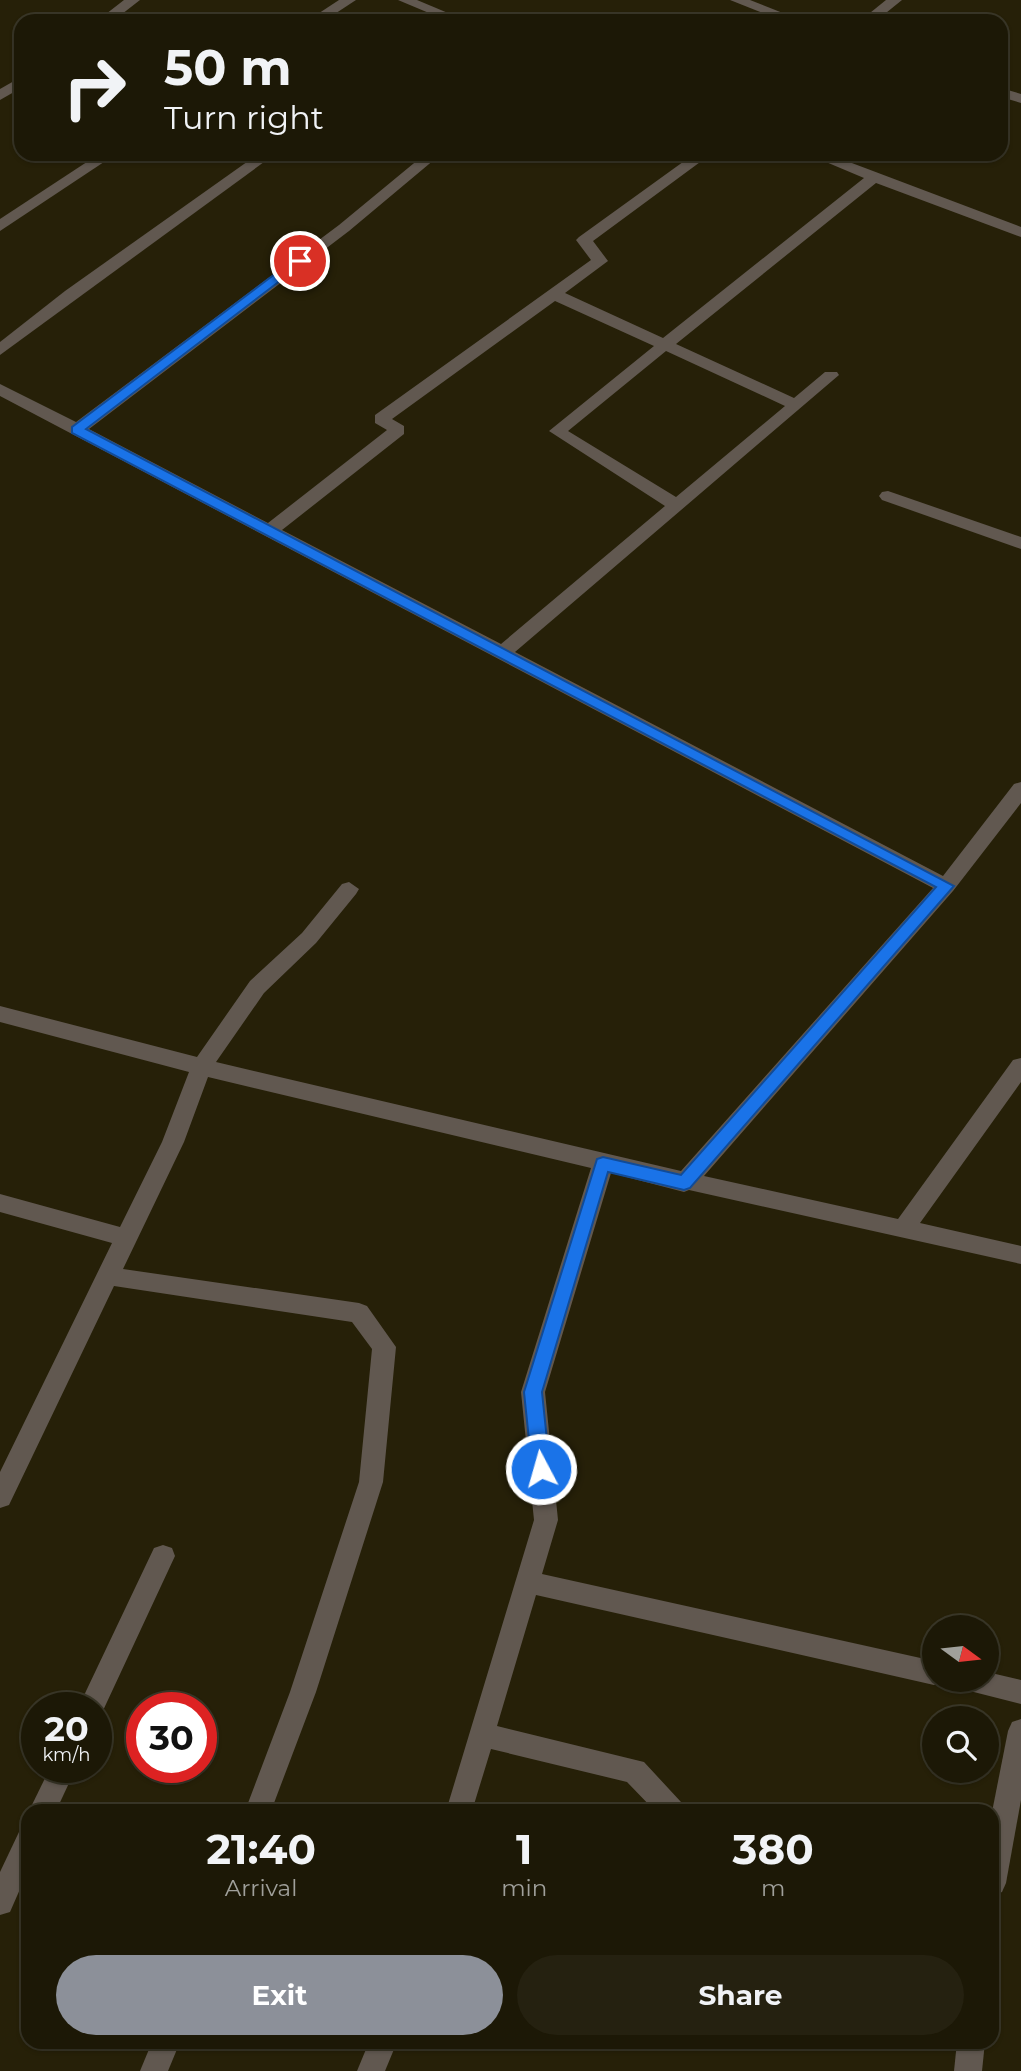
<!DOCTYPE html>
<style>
body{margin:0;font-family:Montserrat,sans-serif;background:#252110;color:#f1f3f6;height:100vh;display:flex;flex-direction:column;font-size:26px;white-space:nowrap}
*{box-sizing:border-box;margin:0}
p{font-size:23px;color:#a0a09b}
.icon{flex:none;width:38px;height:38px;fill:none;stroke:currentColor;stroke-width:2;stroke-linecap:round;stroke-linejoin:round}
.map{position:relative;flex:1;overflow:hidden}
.sheet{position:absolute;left:21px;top:1804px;width:978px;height:245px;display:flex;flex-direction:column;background:#1c1806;border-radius:21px;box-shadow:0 2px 5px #0004,0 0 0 2px #3a3728}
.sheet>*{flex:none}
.hud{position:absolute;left:14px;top:14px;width:994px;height:147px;border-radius:21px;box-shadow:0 2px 5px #0004,0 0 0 2px #3a3728;background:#1c1806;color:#f1f3f6;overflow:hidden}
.needle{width:46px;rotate:105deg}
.buttons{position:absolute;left:922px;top:1615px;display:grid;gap:14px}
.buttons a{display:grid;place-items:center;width:77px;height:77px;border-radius:50%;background:#1c1806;box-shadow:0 2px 5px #0004,0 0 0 2px #3a3728;font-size:35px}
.speed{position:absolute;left:21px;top:1692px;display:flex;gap:14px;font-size:35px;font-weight:700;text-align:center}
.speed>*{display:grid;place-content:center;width:91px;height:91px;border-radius:50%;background:#1c1806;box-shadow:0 2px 5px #0004,0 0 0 2px #3a3728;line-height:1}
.speed small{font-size:18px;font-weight:400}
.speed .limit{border:10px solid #d22;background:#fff;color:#111}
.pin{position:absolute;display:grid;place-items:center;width:60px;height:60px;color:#fff;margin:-30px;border:4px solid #fff;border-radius:50%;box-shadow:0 2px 7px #0007}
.me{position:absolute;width:77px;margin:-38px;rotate:354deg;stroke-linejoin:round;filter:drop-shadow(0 0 5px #0008)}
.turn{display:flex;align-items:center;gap:24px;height:147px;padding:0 35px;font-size:32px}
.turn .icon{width:91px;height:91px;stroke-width:2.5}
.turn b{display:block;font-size:49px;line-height:60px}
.eta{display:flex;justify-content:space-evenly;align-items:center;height:119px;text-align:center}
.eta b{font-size:42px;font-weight:700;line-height:49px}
.primary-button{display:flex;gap:14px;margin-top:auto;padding:14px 35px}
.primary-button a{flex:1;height:80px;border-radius:42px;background:#8c9099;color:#fff;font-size:28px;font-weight:700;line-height:80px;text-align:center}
.primary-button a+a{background:#252110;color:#f1f3f6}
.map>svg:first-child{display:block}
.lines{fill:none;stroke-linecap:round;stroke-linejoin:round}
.street{fill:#615850;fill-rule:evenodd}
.route{fill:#1a73e8;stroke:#114b97;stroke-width:2}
</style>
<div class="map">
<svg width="1021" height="2071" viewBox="0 0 1021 2071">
<rect width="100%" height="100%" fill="#262008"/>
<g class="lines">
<g class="street">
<polygon points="124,0 140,0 113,21 97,21"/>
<polygon points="339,0 356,0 324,21 307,21"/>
<polygon points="398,0 417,0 467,21 448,21"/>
<polygon points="730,0 750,0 803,21 783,21"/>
<polygon points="886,0 902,0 876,21 860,21"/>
<polygon points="21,77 21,88 0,100 0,89"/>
<polygon points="1001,88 1021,94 1021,103 1001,97"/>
<polygon points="99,154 116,154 0,231 0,219"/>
<polygon points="258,154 275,154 0,355 0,342 65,291"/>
<path d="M425 154H441L349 231 89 429 268 523 387 430 375 423V415L591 260 576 240 579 237 694 154H711L593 241 608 261 565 293 663 338 864 178 807 154H828L1021 227V237L876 183 676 344 794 398 825 372H837L839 375 515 652 943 876 1014 784 1021 782V803L953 891 704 1176 898 1219 1013 1060 1021 1058V1082L920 1223 1021 1246V1264L689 1190 684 1192 611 1173 545 1392 558 1520 542 1574 934 1661V1680H944L934 1685 536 1595 497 1726 644 1762 681 1802 685 1811H655L627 1782 491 1749 472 1811H446L534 1520 521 1392 591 1168 208 1077 184 1142 123 1269 359 1303 367 1306 396 1347 383 1482 316 1692 271 1811H245L290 1692 359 1482 372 1349 352 1322 114 1286 9 1505 0 1508V1472L112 1243 0 1212V1194L120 1227 162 1142 189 1072 0 1022V1006L197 1057 250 981 302 933 342 884 349 882 359 889 356 894 316 943 264 993 216 1062 681 1171 933 888 0 396V384L76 422 339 225ZM555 301 654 346 549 431 665 506 501 644 282 530 404 434V426L392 419ZM666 351 785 406 676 497 568 431Z"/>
<polygon points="888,491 1021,537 1021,549 882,500 879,496 882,492"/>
<polygon points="163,1545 172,1548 175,1556 100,1717 96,1718 96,1708 78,1708 154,1548"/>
<polygon points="987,1672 1021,1680 1021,1704 958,1688 954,1680 987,1680"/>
<polygon points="1021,1719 1021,1800 1006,1883 1002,1892 992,1896 992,1812 1008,1731 1012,1722"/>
<polygon points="50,1768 76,1768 56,1811 29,1811"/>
<polygon points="28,1828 28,1871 10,1912 0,1915 0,1872 19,1832"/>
<polygon points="152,2042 180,2042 168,2071 140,2071"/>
<polygon points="369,2042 397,2042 385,2071 357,2071"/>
<polygon points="957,2042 985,2042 982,2071 954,2071"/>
</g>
</g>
<polygon class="route" points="296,258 306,261 86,429 954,886 690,1188 684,1190 608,1172 542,1392 550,1469 547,1474 541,1477 534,1474 532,1469 524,1392 597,1159 603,1157 681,1175 936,887 72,433 72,427"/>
</svg>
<div class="buttons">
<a><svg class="needle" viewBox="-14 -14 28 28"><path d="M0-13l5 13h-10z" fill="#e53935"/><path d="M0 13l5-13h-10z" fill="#a0a09b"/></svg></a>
<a><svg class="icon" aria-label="search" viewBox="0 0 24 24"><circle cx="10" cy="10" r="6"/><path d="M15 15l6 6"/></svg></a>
</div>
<div class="speed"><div>20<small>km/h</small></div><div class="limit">30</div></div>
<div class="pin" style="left:300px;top:261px;background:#d93025"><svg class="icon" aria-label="arrive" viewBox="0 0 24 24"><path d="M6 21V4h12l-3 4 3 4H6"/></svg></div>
<svg class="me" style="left:541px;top:1469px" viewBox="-20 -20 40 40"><circle r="17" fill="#1a73e8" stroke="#fff" stroke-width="3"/><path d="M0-11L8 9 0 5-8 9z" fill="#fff"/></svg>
<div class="hud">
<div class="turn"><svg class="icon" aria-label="right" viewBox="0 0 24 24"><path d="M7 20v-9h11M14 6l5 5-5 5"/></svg><div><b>50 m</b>Turn right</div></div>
</div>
<section class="sheet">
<div class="eta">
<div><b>21:40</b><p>Arrival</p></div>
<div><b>1</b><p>min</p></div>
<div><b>380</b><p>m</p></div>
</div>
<div class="primary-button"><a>Exit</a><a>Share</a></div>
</section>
</div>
